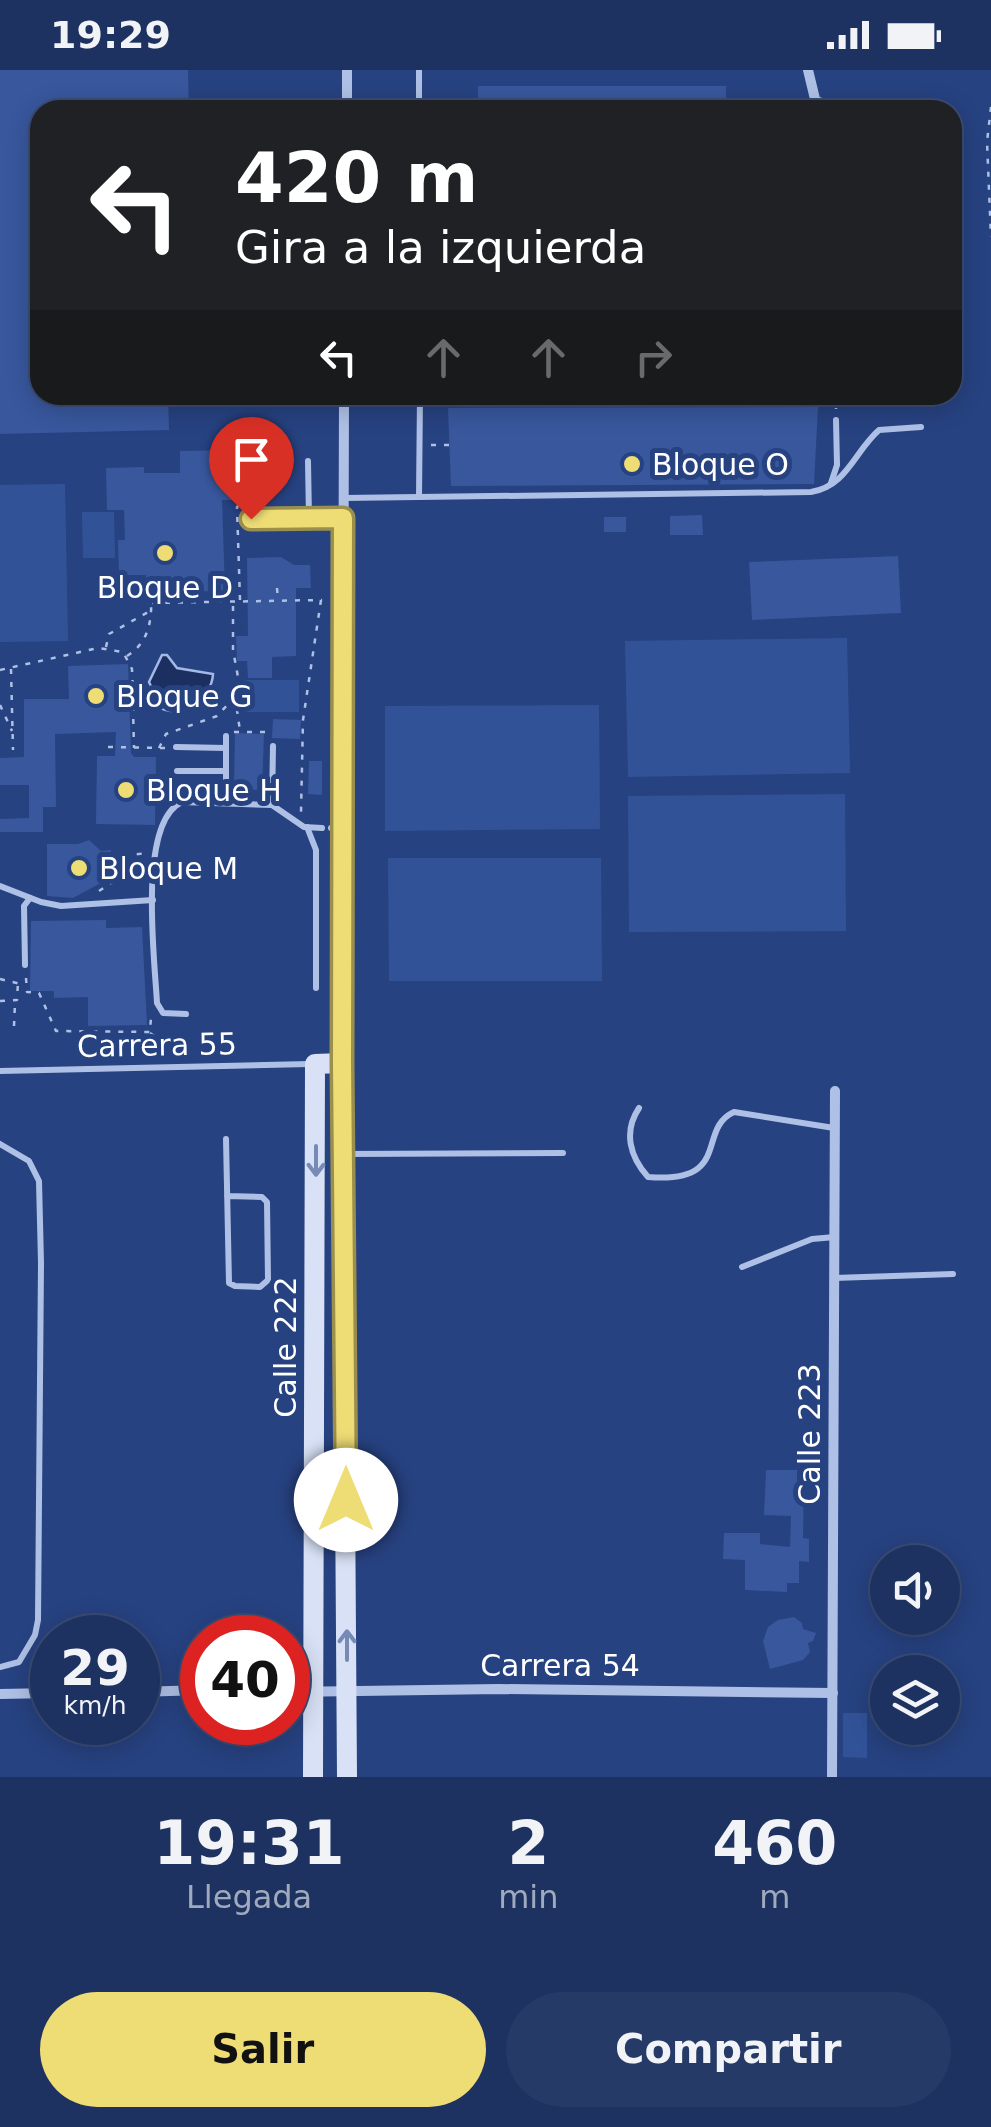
<!DOCTYPE html>
<html lang="es">
<style>
body{margin:0;font-family:"DejaVu Sans",sans-serif;background:#253a67;color:#f1f3f6;height:100vh;display:flex;flex-direction:column;font-size:38px;white-space:nowrap}
*{box-sizing:border-box;margin:0}
p{font-size:32px;color:#a0aabd}
.icon{flex:none;width:55px;height:55px;fill:none;stroke:currentColor;stroke-width:2;stroke-linecap:round;stroke-linejoin:round}
.map{position:relative;height:1707px;overflow:hidden}
.drawer{display:flex;flex-direction:column;background:#1d3261;flex:1}
.drawer>*{flex:none}
.guide{position:absolute;left:30px;top:30px;width:932px;height:305px;border-radius:30px;box-shadow:0 5px 25px #0003,0 0 0 2px #3b4d76;background:#202124;color:#fff;overflow:hidden}
.fabs{position:absolute;left:870px;top:1475px;display:grid;gap:20px}
.fabs a{display:grid;place-items:center;width:90px;height:90px;border-radius:50%;background:#1d3261;box-shadow:0 5px 25px #0003,0 0 0 2px #3b4d76;font-size:50px}
.speed{position:absolute;left:30px;top:1545px;display:flex;gap:20px;font-size:50px;font-weight:700;text-align:center}
.speed>*{display:grid;place-content:center;width:130px;height:130px;border-radius:50%;background:#1d3261;box-shadow:0 5px 25px #0003,0 0 0 2px #3b4d76;line-height:1}
.speed small{font-size:25px;font-weight:400}
.speed .limit{border:15px solid #d22;background:#fff;color:#111}
.pin{position:absolute;display:grid;place-items:center;width:85px;height:85px;color:#fff;margin:-102px -42px;border-radius:50% 50% 50% 0;rotate:-45deg;box-shadow:0 0 10px #0007}
.pin .icon{rotate:45deg}
.me{position:absolute;width:110px;margin:-55px;rotate:0deg;stroke-linejoin:round;filter:drop-shadow(0 0 8px #0008)}
.turn{display:flex;align-items:center;gap:35px;height:210px;padding:0 40px;font-size:45px}
.turn .icon{width:130px;height:130px;stroke-width:2.5}
.turn b{display:block;font-size:70px;line-height:85px}
.lanes{display:flex;align-items:center;height:95px;padding:0 40px;background:#0003;justify-content:center;gap:50px;direction:ltr}
.lanes .off{opacity:.35}
.eta{display:flex;justify-content:space-evenly;align-items:center;height:170px;text-align:center}
.eta b{font-size:60px;font-weight:700;line-height:70px}
.cta{display:flex;gap:20px;margin-top:auto;padding:20px 40px}
.cta a{flex:1;height:115px;border-radius:60px;background:#eedc75;color:#111;font-size:40px;font-weight:700;line-height:115px;text-align:center}
.cta a+a{background:#253a67;color:#f1f3f6}
.status{display:flex;justify-content:space-between;align-items:center;height:70px;padding:0 50px;background:#1d3261;direction:ltr}
.status svg{height:28px;fill:currentColor}
.map>svg:first-child{display:block}
.green{fill:#325298}
.water{fill:#1b3061;stroke:#a4b9e6;stroke-width:2.5}
.building{fill:#38579d}
.lines{fill:none;stroke-linecap:round;stroke-linejoin:round}
.path{stroke:#afc0e6;stroke-width:2.5;stroke-dasharray:5 8;stroke-linecap:butt}
.lane{stroke:#afc0e6;stroke-width:6}
.street{stroke:#afc0e6;stroke-width:10}
.secondary{stroke:#d8e1f6;stroke-width:20}
.oneway{stroke:#778ab6}
.route-casing{stroke:#9b8f4c;stroke-width:25}
.route{stroke:#eedc75;stroke-width:18}
.poi-dot{fill:#eedc75;stroke:#274281;stroke-width:4}
.labels{text-anchor:middle;dominant-baseline:central;stroke-width:10;stroke-linejoin:round;paint-order:stroke}
.poi-label{font-size:30px;fill:#fff;stroke:#274281;text-anchor:start}
.street-label{font-size:30px;fill:#fff;stroke:#274281}
</style>
<div class="status"><b>19:29</b><svg viewBox="0 0 49 12"><path d="M0 12V9h3v3zM5 12V6h3v6zM10 12V3h3v9zM15 12V0h3v12zM26 1h20v11H26zM47 4h2v5h-2z"/></svg></div>
<div class="map">
<svg width="991" height="1707" viewBox="0 0 991 1707">
<rect width="100%" height="100%" fill="#274281"/>
<g class="green">
<polygon points="65,414 68,571 0,572 0,415"/>
<polygon points="82,442 114,442 115,488 83,488"/>
<polygon points="847,568 850,703 628,707 625,571"/>
<rect x="242" y="610" width="57" height="32"/>
<polygon points="599,635 600,759 385,761 385,636"/>
<polygon points="845,724 846,861 629,862 628,726"/>
<polygon points="388,788 601,788 602,911 389,911"/>
<polygon points="843,1643 867,1643 867,1688 843,1687"/>
</g>
<path class="water" d="M162 585H167L177 598 213 604C212 629 180 650 158 637L159 633 149 612Z"/>
<g class="building">
<polygon points="0,0 188,0 189,40 40,40 40,325 168,325 169,360 0,364"/>
<rect x="478" y="16" width="248" height="24"/>
<polygon points="818,337 814,414 451,416 448,338"/>
<polygon points="237,380 237,386 284,385 284,407 238,408 238,430 222,430 225,521 147,522 146,505 119,505 118,470 125,470 124,440 107,440 106,398 144,397 144,403 180,403 180,381"/>
<polygon points="702,445 703,465 670,465 670,446"/>
<rect x="604" y="447" width="22" height="15"/>
<polygon points="898,486 901,543 752,550 749,492"/>
<polygon points="281,487 294,495 310,495 311,518 296,518 296,586 272,587 272,608 248,608 247,591 237,591 236,566 248,566 247,488"/>
<polygon points="128,594 131,683 134,687 156,687 155,755 96,754 97,686 115,686 116,662 55,664 56,737 43,737 43,762 0,762 0,749 29,748 29,715 0,715 0,688 24,687 24,629 69,629 68,596"/>
<polygon points="273,649 301,650 300,669 272,668"/>
<polygon points="235,663 264,664 262,720 234,719"/>
<polygon points="309,691 322,691 322,725 308,724"/>
<polygon points="89,770 101,781 111,780 112,807 73,828 47,826 47,774 78,774"/>
<polygon points="106,850 106,858 142,857 147,955 88,956 88,927 54,928 54,921 30,921 31,851"/>
<polygon points="766,1400 797,1400 797,1411 804,1410 803,1468 809,1469 809,1492 799,1491 799,1513 787,1513 787,1522 745,1520 745,1490 723,1489 724,1463 760,1463 760,1474 790,1477 791,1446 764,1445"/>
<polygon points="794,1547 802,1553 803,1559 816,1563 813,1571 808,1573 810,1582 803,1590 770,1599 763,1571 768,1557 778,1550"/>
</g>
<g class="lines">
<g class="path">
<polyline points="991,37 987,72 991,167"/>
<polyline points="492,325 493,334 680,334"/>
<polyline points="836,325 836,339"/>
<polyline points="431,375 449,375"/>
<polyline points="277,518 278,530"/>
<polyline points="240,530 237,437 247,428 245,382"/>
<polyline points="152,533 321,530 303,650 301,742"/>
<polyline points="106,577 109,564 150,541"/>
<path d="M127 586C151 571 152 547 151 522"/>
<polyline points="11,599 13,680"/>
<polyline points="0,600 98,578 123,582 132,599 134,678"/>
<polyline points="235,626 240,661"/>
<polyline points="0,635 12,661"/>
<polyline points="234,662 265,662 269,666"/>
<polyline points="108,677 165,678"/>
<polyline points="159,678 166,664 217,646 232,630 238,607 233,580 233,533"/>
<polyline points="111,788 146,783"/>
<polyline points="99,821 142,792"/>
<polyline points="26,908 27,922 39,923 56,961 150,962 151,947"/>
<polyline points="0,909 25,915"/>
<polyline points="0,931 17,930 18,912"/>
<polyline points="14,956 15,933"/>
<polyline points="150,963 154,966 188,967"/>
</g>
<g class="lane">
<polyline points="419,0 419,40"/>
<polyline points="385,40 385,33"/>
<polyline points="815,40 815,29 853,40"/>
<polyline points="952,82 953,81"/>
<polyline points="308,391 309,449"/>
<polyline points="831,413 837,395 836,350"/>
<polyline points="419,427 420,325"/>
<path d="M344 428 811 422C847 416 854 382 879 360L921 357"/>
<polyline points="251,449 343,448"/>
<polyline points="176,677 226,678"/>
<polyline points="177,701 226,701"/>
<polyline points="226,733 226,666"/>
<polyline points="272,735 273,676"/>
<polyline points="307,757 316,780 316,918"/>
<polyline points="331,758 342,758"/>
<polyline points="0,816 41,832 61,836 153,830"/>
<polyline points="25,895 24,836 30,828"/>
<path d="M186 944 163 943 157 933C155 891 137 752 182 732L272 735 304 757 322 758"/>
<polyline points="0,1001 309,994"/>
<path d="M639 1038C623 1062 630 1087 648 1107 733 1114 696 1059 734 1042L834 1058"/>
<polyline points="226,1069 229,1213 235,1216 260,1217 268,1210 267,1132 262,1127 227,1126"/>
<polyline points="0,1074 29,1091 39,1111 41,1193 38,1550 35,1565 19,1592 0,1597"/>
<polyline points="345,1084 563,1083"/>
<polyline points="742,1197 812,1169 835,1167"/>
<polyline points="834,1208 953,1204"/>
</g>
<g class="street">
<polyline points="808,0 815,29"/>
<polyline points="347,40 347,0"/>
<polyline points="342,992 344,325"/>
<polyline points="138,1622 202,1620"/>
<polyline points="288,1622 499,1619 833,1623"/>
<polyline points="0,1624 52,1623"/>
<polyline points="832,1707 835,1021"/>
</g>
<polyline class="secondary" points="313,1707 315,994 342,993 347,1707"/>
</g>
<defs><path id="oneway-shaft" d="M-6 0H5M1.5-3L5.5 0L1.5 3" fill="none" stroke-width="1.6" stroke-linecap="round" stroke-linejoin="round" transform="scale(2.5)"/></defs>
<g class="oneway">
<use href="#oneway-shaft" transform="translate(316 1091) rotate(90)"/>
<use href="#oneway-shaft" transform="translate(347 1575) rotate(-90)"/>
</g>
<g class="lines">
<defs>
<polyline id="route" points="251,449 343,448 342,993 346,1430"/>
</defs>
<use href="#route" class="route-casing"/>
<use href="#route" class="route"/>
</g>
<g class="poi-dot">
<circle cx="632" cy="394" r="10"/>
<circle cx="165" cy="483" r="10"/>
<circle cx="96" cy="626" r="10"/>
<circle cx="126" cy="720" r="10"/>
<circle cx="79" cy="798" r="10"/>
</g>
<g class="labels">
<g class="poi-label">
<text x="652" y="394">Bloque O</text>
<text x="165" y="517" text-anchor="middle">Bloque D</text>
<text x="116" y="626">Bloque G</text>
<text x="146" y="720">Bloque H</text>
<text x="99" y="798">Bloque M</text>
</g>
<g class="street-label">
<text transform="translate(157 975) rotate(-1)">Carrera 55</text>
<text transform="translate(285 1277) rotate(-90)">Calle 222</text>
<text transform="translate(809 1364) rotate(-90)">Calle 223</text>
<text x="560" y="1595">Carrera 54</text>
</g>
</g>
</svg>
<div class="fabs">
<a><svg class="icon" aria-label="sound" viewBox="0 0 24 24"><path d="M4 9h4l5-4v14l-5-4H4zM17 9q2 3 0 6"/></svg></a>
<a><svg class="icon" aria-label="layers" viewBox="0 0 24 24"><path d="M12 4l9 5-9 5-9-5zM3 14l9 5 9-5"/></svg></a>
</div>
<div class="speed"><div>29<small>km/h</small></div><div class="limit">40</div></div>
<div class="pin" style="left:251px;top:449px;background:#d93025"><svg class="icon" aria-label="arrive" viewBox="0 0 24 24"><path d="M6 21V4h12l-3 4 3 4H6"/></svg></div>
<svg class="me" style="left:346px;top:1430px" viewBox="-20 -20 40 40"><circle r="19" fill="#fff"/><path d="M0-13L10 11 0 6-10 11z" fill="#eedc75"/></svg>
<div class="guide">
<div class="turn"><svg class="icon" aria-label="left" viewBox="0 0 24 24"><path d="M17 20v-9H6M10 6l-5 5 5 5"/></svg><div><b>420 m</b>Gira a la izquierda</div></div>
<div class="lanes"><svg class="icon" aria-label="left" viewBox="0 0 24 24"><path d="M17 20v-9H6M10 6l-5 5 5 5"/></svg><svg class="icon off" aria-label="ahead" viewBox="0 0 24 24"><path d="M12 20V5M6 11l6-6 6 6"/></svg><svg class="icon off" aria-label="ahead" viewBox="0 0 24 24"><path d="M12 20V5M6 11l6-6 6 6"/></svg><svg class="icon off" aria-label="right" viewBox="0 0 24 24"><path d="M7 20v-9h11M14 6l5 5-5 5"/></svg></div>
</div>
</div>
<section class="drawer">
<div class="eta">
<div><b>19:31</b><p>Llegada</p></div>
<div><b>2</b><p>min</p></div>
<div><b>460</b><p>m</p></div>
</div>
<div class="cta"><a>Salir</a><a>Compartir</a></div>
</section>
